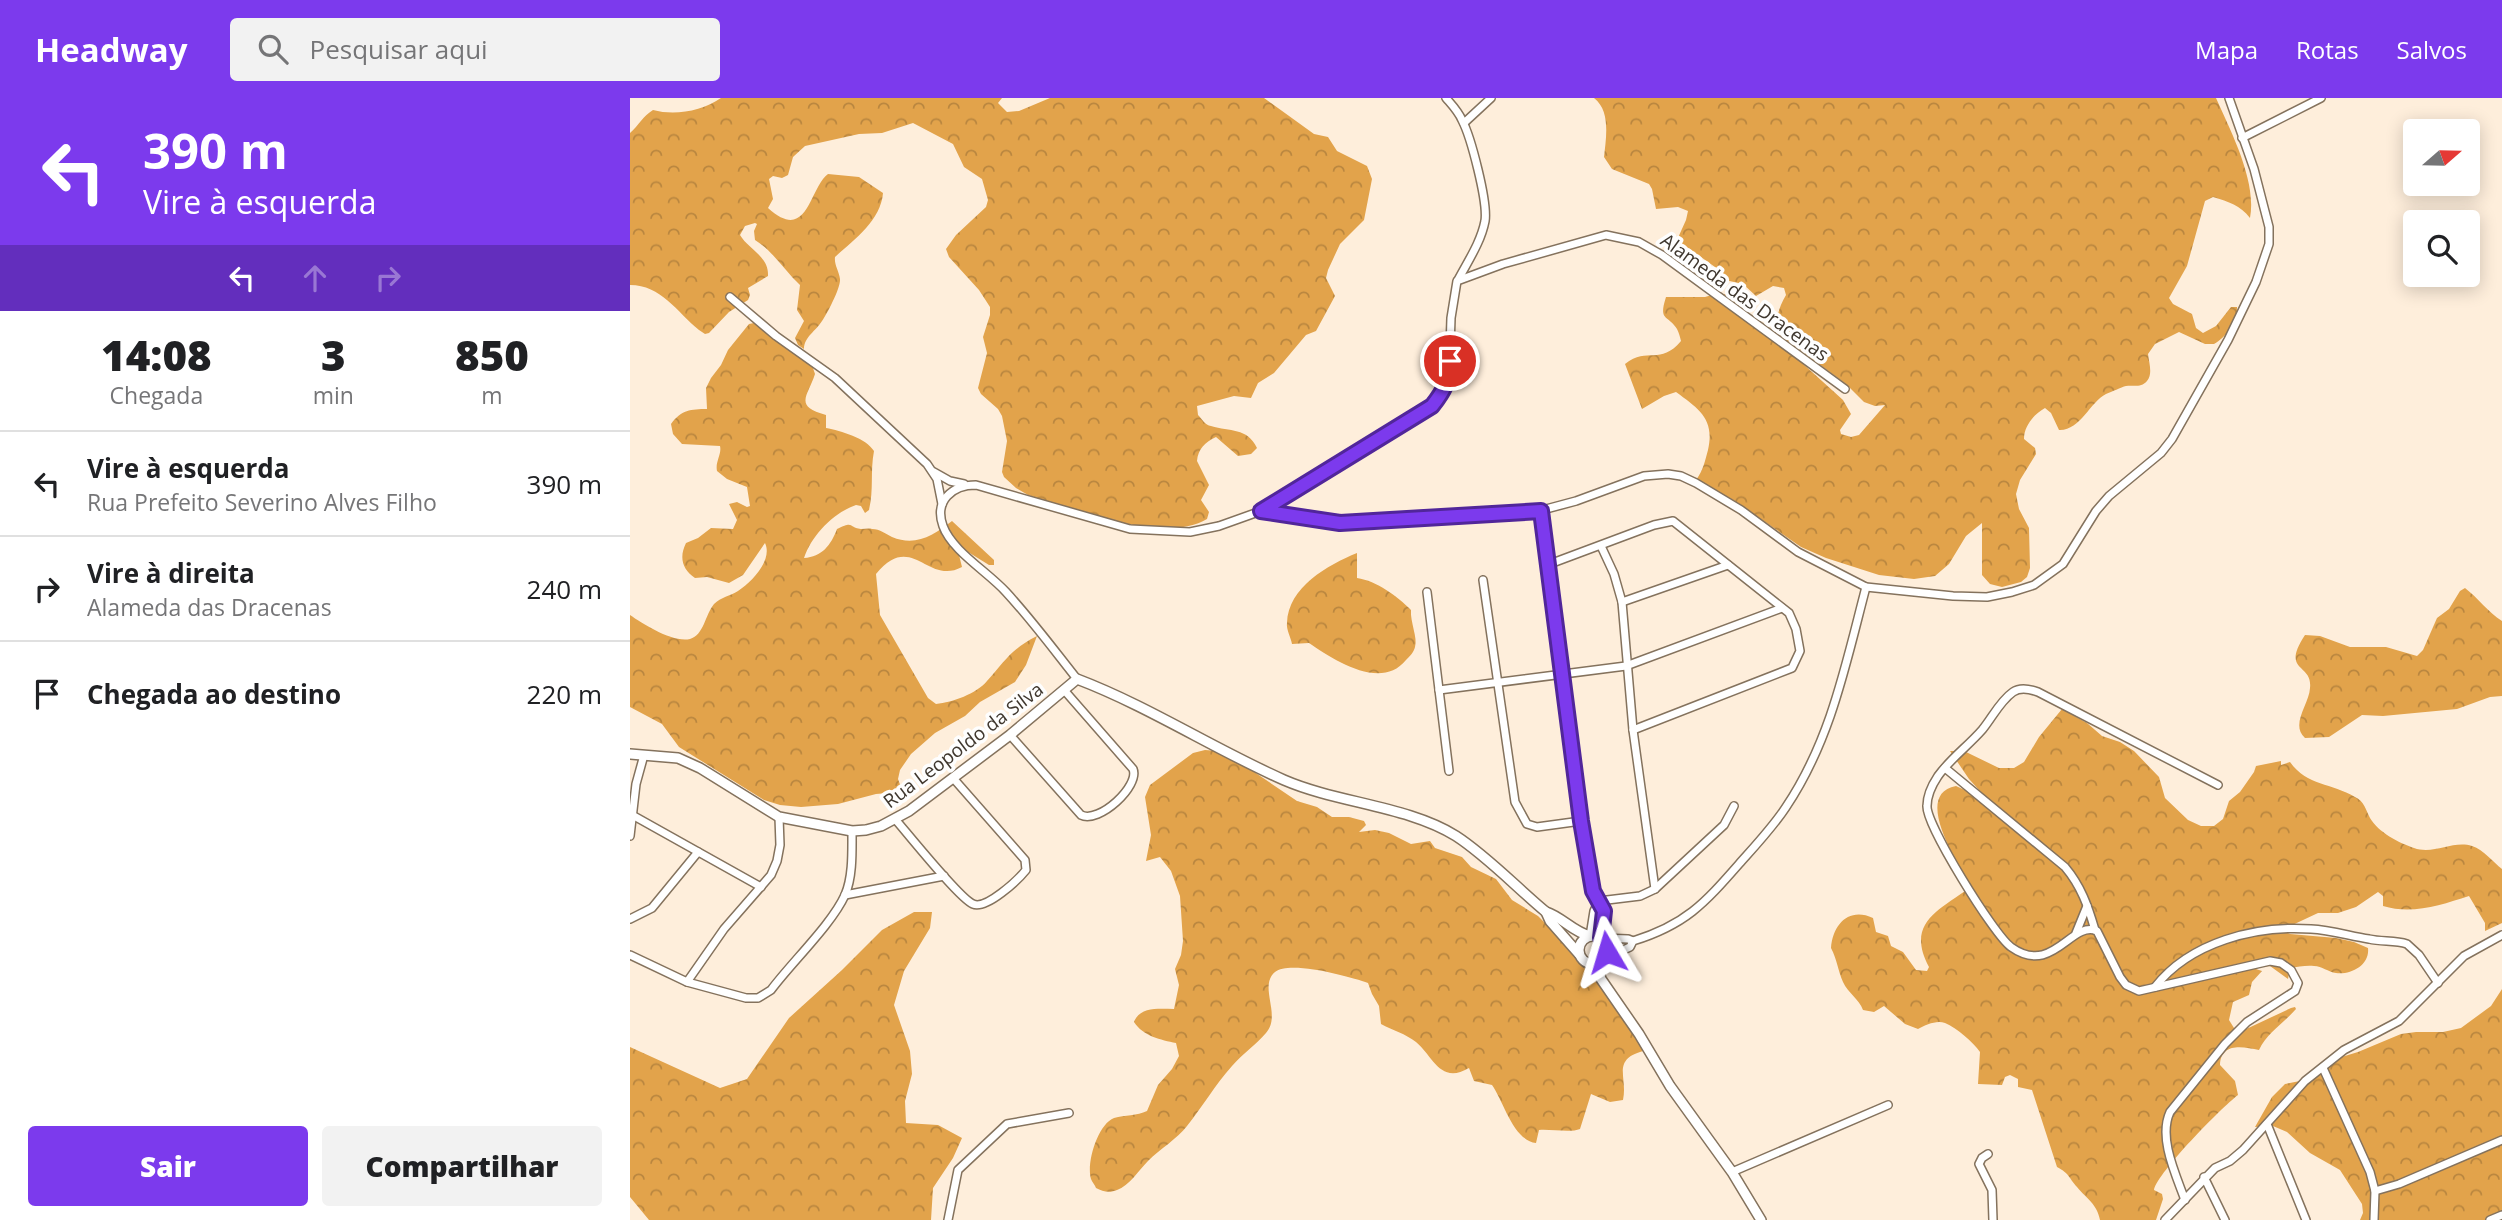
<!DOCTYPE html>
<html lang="pt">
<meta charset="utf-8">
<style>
body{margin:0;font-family:"Open Sans",sans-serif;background:#f2f2f2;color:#202124;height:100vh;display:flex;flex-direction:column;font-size:26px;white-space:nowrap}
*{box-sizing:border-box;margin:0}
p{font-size:23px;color:#757577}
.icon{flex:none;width:38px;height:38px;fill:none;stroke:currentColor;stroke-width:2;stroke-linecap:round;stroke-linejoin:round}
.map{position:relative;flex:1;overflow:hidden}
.panel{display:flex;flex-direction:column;background:#fff;width:630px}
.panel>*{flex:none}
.guide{background:#7c3aed;color:#fff;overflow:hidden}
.needle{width:46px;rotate:70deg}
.buttons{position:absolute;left:1773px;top:21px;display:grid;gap:14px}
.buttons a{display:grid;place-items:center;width:77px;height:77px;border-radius:7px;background:#fff;box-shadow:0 4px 18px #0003;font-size:35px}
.pin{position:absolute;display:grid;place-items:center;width:60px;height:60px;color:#fff;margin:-30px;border:4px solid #fff;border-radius:50%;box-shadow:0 2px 7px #0007}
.me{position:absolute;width:77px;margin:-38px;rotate:353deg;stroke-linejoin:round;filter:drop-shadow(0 0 5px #0008)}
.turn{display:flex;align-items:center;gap:24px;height:147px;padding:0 28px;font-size:32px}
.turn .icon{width:91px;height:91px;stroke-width:2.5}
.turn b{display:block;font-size:49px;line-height:60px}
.lanes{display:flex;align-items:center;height:66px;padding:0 28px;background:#0003;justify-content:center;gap:35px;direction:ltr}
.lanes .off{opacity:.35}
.eta{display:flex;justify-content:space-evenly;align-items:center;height:119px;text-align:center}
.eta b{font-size:42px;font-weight:800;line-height:49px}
.action{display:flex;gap:14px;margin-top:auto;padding:14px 28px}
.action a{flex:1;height:80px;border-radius:7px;background:#7c3aed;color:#fff;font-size:28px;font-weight:800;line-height:80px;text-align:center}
.action a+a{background:#f2f2f2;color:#202124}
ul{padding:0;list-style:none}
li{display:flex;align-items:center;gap:21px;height:105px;padding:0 28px;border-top:2px solid #e0e0e0}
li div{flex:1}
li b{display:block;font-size:26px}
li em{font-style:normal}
header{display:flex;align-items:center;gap:42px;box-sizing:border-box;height:98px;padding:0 35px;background:#7c3aed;color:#fff}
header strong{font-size:33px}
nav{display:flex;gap:38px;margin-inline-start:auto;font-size:24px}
.search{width:490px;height:63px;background:#f2f2f2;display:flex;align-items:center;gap:18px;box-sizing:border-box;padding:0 24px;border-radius:7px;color:#757577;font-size:26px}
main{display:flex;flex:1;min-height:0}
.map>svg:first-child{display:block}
.forest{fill:url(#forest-crowns)}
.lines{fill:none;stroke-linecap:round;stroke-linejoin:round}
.minor-casing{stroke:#84725d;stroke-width:10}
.tertiary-casing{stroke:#84725d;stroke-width:12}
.minor{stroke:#fff;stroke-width:7}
.tertiary{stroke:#fff;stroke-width:9}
.route-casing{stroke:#51269a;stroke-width:18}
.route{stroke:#7c3aed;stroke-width:12}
.labels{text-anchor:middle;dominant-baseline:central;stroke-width:7;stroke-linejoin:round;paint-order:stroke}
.street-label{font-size:19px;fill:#3f372e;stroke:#fefefe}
</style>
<header>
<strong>Headway</strong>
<div class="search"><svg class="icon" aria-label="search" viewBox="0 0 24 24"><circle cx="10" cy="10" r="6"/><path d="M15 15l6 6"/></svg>Pesquisar aqui</div>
<nav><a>Mapa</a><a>Rotas</a><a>Salvos</a></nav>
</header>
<main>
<section class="panel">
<div class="guide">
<div class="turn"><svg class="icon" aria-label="left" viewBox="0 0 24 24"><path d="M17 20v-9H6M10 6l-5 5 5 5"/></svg><div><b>390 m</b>Vire à esquerda</div></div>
<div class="lanes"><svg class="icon" aria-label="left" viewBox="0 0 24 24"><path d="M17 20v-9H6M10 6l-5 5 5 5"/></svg><svg class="icon off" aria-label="ahead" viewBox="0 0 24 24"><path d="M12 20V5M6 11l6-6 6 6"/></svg><svg class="icon off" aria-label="right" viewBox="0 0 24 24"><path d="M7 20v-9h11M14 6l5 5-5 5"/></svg></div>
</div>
<div class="eta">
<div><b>14:08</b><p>Chegada</p></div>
<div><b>3</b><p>min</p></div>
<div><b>850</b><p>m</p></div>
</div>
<ul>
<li><svg class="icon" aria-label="left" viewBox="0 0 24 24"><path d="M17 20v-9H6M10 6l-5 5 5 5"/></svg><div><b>Vire à esquerda</b><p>Rua Prefeito Severino Alves Filho</p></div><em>390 m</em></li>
<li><svg class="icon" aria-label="right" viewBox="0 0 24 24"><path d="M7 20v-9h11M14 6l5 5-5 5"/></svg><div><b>Vire à direita</b><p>Alameda das Dracenas</p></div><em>240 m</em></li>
<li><svg class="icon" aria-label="arrive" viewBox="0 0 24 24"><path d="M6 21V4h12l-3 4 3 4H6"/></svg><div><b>Chegada ao destino</b></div><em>220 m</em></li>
</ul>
<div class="action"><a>Sair</a><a>Compartilhar</a></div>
</section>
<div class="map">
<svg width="1872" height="1122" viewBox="0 0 1872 1122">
<defs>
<pattern id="forest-crowns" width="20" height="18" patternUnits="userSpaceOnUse" patternTransform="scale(1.75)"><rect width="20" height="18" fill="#e2a34b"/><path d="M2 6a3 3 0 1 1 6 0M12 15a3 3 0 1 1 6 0" fill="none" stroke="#b9863f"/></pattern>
</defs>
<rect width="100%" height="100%" fill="#feeedb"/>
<g class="forest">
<path d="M91 0H372L368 5 377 14 389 13 420 0H634L684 36 698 39 707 53 737 68 742 81 734 122 710 146 698 172 696 180 705 198 686 233 676 237 644 275 628 285 621 300 604 298 567 308 568 317C572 321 575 327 581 328 600 334 617 329 627 350L621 356 608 358 586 339C575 344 568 351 567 363L579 387 571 402 579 414 577 421C534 447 443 411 398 397L386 390 374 379 372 374 377 343 372 318 368 311 351 296 348 290 357 255 353 239 360 217V209L349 192 319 159 316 151 326 137 356 109 358 102 352 81 334 69 323 46 283 25 252 35 229 36 175 48 163 59 158 77 152 80 143 78 139 81 143 101 138 110C178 146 179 90 198 76L229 79 253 95C251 122 224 142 205 159 204 167 209 173 210 181 211 189 197 216 192 223 186 233 174 239 174 251L168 247 165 240 174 223 167 212 170 187C154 172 144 154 125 142L124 133 127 126 125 125 115 128 110 137C119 152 139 158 138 178L118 190 120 197 118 202 99 214 79 235 75 236 69 232C47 214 31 187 0 187V35C9 27 13 18 23 12 45 18 72 13 91 0Z"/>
<path d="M964 0H1586C1601 34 1627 83 1620 120 1610 107 1599 104 1583 99L1575 103 1557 168 1539 200 1543 206 1562 216 1566 230 1573 235 1586 228 1601 209H1607C1608 224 1596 239 1584 246H1575L1549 234 1525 246 1518 256C1519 265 1523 276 1517 283 1511 290 1504 287 1496 288 1491 289 1482 294 1476 296 1460 304 1450 333 1429 332L1421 315 1415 310C1404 316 1394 328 1394 341L1405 350 1406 356 1390 382 1386 396 1389 411 1399 430 1400 470 1397 479 1391 484 1372 489 1360 486 1352 477V425L1336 438 1319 466 1305 478 1284 481 1249 477 1196 460 1171 449 1105 403 1066 382C1073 373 1075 363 1078 352 1085 321 1069 311 1046 294L1034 298 1012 311 995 266C1018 248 1030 268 1051 243 1050 239 1049 235 1047 231 1038 216 1028 224 1036 199H1075L1089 195 1102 198 1109 208 1213 302 1221 316 1210 332 1211 336 1221 339 1229 337 1255 307 1245 308 1234 304 1216 286 1155 241C1143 226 1147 213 1156 197L1154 190 1143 188 1126 198 1113 186 1095 182 1092 174 1047 142 1056 122 1058 113 1048 109 1026 111 1022 91 1019 86 982 71 974 59C976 40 981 13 964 0Z"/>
<path d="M124 225 130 228 182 267 185 276C178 298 163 308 196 317V330C211 333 236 340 244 353 240 374 244 391 239 412L235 415 231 408 226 407C203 415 182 437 174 460 192 459 201 447 207 431 225 422 218 430 231 431 235 431 239 430 242 431 250 431 256 436 262 439 286 449 304 437 322 423L364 462V467H359L330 449 328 453 332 469C297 488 282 432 246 476L250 517 298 600 306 606C323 604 346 596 357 583 375 563 381 551 407 538L396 567 385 584 350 604 335 618 305 635 281 656 270 672 268 681 272 692 269 694 246 696 208 706 171 709 150 707 134 702 49 649 32 626 0 609V517C13 526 43 545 60 541 74 537 75 517 84 506 91 499 100 498 108 493 122 484 143 462 135 445L113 477 99 485 77 479 65 480C52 471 49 459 56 445L68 440 81 430 103 431 107 422 99 406 107 404 117 409 120 408 117 389 97 381 87 373C85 364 92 356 90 348L52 346 43 336 41 326C51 312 61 311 77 311L76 290 81 280 91 267 98 252 119 226Z"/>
<path d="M727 455V480C747 483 767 498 781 512 780 524 788 540 785 549 784 554 780 558 776 562 751 593 704 562 679 545L662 546C661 540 656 531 657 525 658 489 698 467 727 455Z"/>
<path d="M1835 490C1848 500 1858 514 1872 523V598L1860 599 1827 611 1753 618 1732 617 1699 639 1675 640C1660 626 1679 607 1680 590 1683 565 1650 575 1675 537L1690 538 1720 549H1756L1787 558 1793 552 1807 520 1819 511 1830 493Z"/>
<path d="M1432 611 1457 625 1472 638 1490 644 1504 653 1529 679 1535 700 1558 722 1571 728H1584L1593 721 1599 703 1610 694 1624 674 1626 668 1651 663V667L1660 664C1677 688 1702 685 1725 699 1734 703 1736 712 1740 720 1748 734 1769 745 1784 750 1804 757 1823 742 1842 748 1854 752 1863 764 1872 771V825L1855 833V825L1839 798C1811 807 1782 817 1753 808V798L1748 794 1726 809 1708 815H1688L1652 832 1660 836 1706 840 1724 844 1738 850C1740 867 1721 877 1706 875 1698 874 1692 868 1684 868 1676 867 1668 869 1660 870L1658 881 1640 868 1623 870 1632 873 1622 884 1619 897 1603 904 1599 922 1604 930 1612 933 1661 910 1665 909 1666 911C1654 925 1637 935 1629 952 1613 949 1591 944 1590 967L1605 983 1608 997C1591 1010 1528 1074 1524 1092L1532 1096 1533 1101 1526 1122H1470C1467 1106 1457 1101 1447 1089 1438 1079 1440 1076 1427 1069L1402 992 1388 989V981L1380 977 1375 979 1372 987 1348 986 1350 954C1343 944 1327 930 1315 925 1306 922 1296 927 1288 931L1275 926 1254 908 1244 914 1233 912C1229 901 1218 895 1213 884 1208 873 1207 861 1201 850 1203 826 1219 809 1243 820L1246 834 1258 838 1261 848 1273 854 1286 872 1297 873 1299 869C1276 826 1307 813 1338 791 1333 769 1280 697 1326 688L1359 703 1339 681 1320 653H1334L1369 670H1384L1394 664 1409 639Z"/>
<path d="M575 652 588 653 608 663 667 703 687 709 702 719H719L734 723 736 727 729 734 745 732 759 735 781 746 800 743 805 750 832 759 841 769 866 781 882 802 908 818 940 850 986 907 1002 930 1013 953C981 962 998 979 993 1002L980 1004 961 996 950 1031C941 1035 921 1031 909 1032L906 1045C883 1042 874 1004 862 987L844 983 839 970C810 987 803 958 786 944 776 936 762 932 751 926L749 908 742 896 738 885C721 879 660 862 645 874 628 888 652 917 636 935 626 947 612 956 602 968 585 987 573 1008 557 1028 547 1041 530 1051 518 1063 509 1072 499 1088 487 1092 480 1095 473 1094 466 1090 465 1087 462 1084 461 1081 456 1065 468 1026 484 1020 495 1017 507 1018 517 1013L528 987 542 971 549 958 546 945C531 942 513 938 504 924 510 908 530 911 544 911L549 887 545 871 551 857 553 843 550 798 541 773 530 759 516 763 521 737 515 699 520 687 563 655Z"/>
<polygon points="284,814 302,814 300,830 274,873 264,907 280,953 282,976 275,1003 276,1025 308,1027 332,1040 323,1060 303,1090 301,1122 19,1122 0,1099 0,949 90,990 117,981 159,920 212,872 252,832"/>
<polygon points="1872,891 1872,1122 1730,1122 1733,1115 1732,1106 1710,1072 1680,1055 1657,1034 1643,1028 1625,1029 1642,999 1655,986 1675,982 1705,961 1728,954 1771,936 1786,934 1813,934 1831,930 1861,908"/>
</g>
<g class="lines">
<defs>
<g id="minor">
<path d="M816 0C822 7 828 13 832 22 841 39 858 104 855 123 851 144 838 163 828 182"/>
<polyline points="834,25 861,0"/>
<polyline points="1612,40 1691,0"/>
<polyline points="100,199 146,238 205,280 297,366 307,381 312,406"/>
<polyline points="304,374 320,383 334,386"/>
<polyline points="632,413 802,308 813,294 819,281 821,220 827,183 873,166 976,137 1009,144 1032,157 1215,291"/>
<polyline points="911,413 951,723 963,793 974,813 971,840 998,841 1003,843"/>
<polyline points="971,448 984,476 992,504 1003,632 1025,791"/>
<polyline points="917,467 1024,427 1043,423 1159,515 1166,531 1170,553 1162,570 1003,632"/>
<polyline points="853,482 885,704 897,726 907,729 951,723"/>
<polyline points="797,494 819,673"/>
<polyline points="992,504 1098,467"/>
<path d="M447 581C424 552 401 521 376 494 358 474 322 453 313 428 304 403 322 387 346 387L500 431 560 434 589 428 631 413 710 425 905 414 946 403 1014 378 1038 376 1051 378 1066 385 1111 412 1168 454 1236 489 1323 498 1357 499 1382 494 1404 487 1433 466 1466 413 1479 398 1531 355 1542 341 1598 242 1626 184 1639 146V129L1624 71 1599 0"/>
<polyline points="809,592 996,568 1152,510"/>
<path d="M380 637 451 717C469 726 510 688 503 671L434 592"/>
<path d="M1315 670 1435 769C1451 788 1458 808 1465 832"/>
<polyline points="4,718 131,789"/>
<path d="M265 721C278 736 330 801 343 806 356 812 388 782 396 772L395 762 323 680"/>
<polyline points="0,738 6,686 14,657"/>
<polyline points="215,797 314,778"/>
<polyline points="969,803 1010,798 1025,791 1094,727 1104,708"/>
<polyline points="0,821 22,810 68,754"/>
<polyline points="1446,835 1457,808"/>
<polyline points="960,838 964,813 969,803"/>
<path d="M0 857 57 884 116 900H128L141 892C161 865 202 826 215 797 223 779 222 753 222 733"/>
<path d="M974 861 1000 849 1003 843C1055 827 1074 806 1109 766 1125 748 1143 729 1156 709 1201 642 1216 565 1236 489"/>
<polyline points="57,884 94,831 141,777 147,763 150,747 149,719"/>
<path d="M1525 889C1560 844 1626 827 1681 831 1700 832 1720 838 1739 841 1752 844 1765 842 1777 846L1789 857 1808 885"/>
<polyline points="1693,970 1740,1074 1745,1093 1744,1122"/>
<polyline points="1637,1026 1676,1122"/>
<polyline points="1358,1056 1352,1060 1349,1066 1362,1092 1363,1122"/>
<polyline points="1102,1074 1258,1007"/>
<polyline points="1574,1079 1595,1122"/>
<polyline points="1745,1093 1769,1086 1872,1042"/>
<path d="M1555 1102C1546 1077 1528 1040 1540 1014L1595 946 1617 924 1665 893 1668 885 1661 872 1651 865 1640 863 1509 893 1496 887 1490 879 1467 833C1441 822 1423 879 1381 849 1364 837 1296 727 1297 708 1297 698 1302 687 1308 678 1320 661 1338 648 1352 632 1362 620 1370 603 1383 594 1390 589 1400 591 1408 594L1588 687"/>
<polyline points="318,1122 328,1072 377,1026 439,1015"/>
<polyline points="1535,1122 1585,1070 1600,1063 1613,1052 1675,983 1714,952 1769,923 1834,858 1872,837"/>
<polyline points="1860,1122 1872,1117"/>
</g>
<g id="tertiary">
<path d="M0 656 48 660 70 670 149 719 222 733 236 732 251 728 279 713 380 637 447 581C518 608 584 651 654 682 707 705 778 708 826 738 857 758 887 790 916 814 932 819 943 834 960 838"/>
<polyline points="916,814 920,823 949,856"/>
<circle cx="963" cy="852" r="14"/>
<polyline points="967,865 971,881 1009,936 1040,988 1102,1074 1131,1122"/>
</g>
</defs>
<use href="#minor" class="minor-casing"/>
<use href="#tertiary" class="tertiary-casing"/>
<use href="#minor" class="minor"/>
<use href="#tertiary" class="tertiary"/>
</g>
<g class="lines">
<defs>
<path id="route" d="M820 263C819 283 814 293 802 308L631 413 710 425 911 413 951 723 963 793 974 813 971 840 976 846 977 854"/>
</defs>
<use href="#route" class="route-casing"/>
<use href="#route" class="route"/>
</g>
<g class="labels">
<g class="street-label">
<text transform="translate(1115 199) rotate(36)">Alameda das Dracenas</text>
<text transform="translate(333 647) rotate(-37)">Rua Leopoldo da Silva</text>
</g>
</g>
</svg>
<div class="buttons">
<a><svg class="needle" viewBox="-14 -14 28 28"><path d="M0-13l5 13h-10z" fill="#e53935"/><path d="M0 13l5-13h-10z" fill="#757577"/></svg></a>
<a><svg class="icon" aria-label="search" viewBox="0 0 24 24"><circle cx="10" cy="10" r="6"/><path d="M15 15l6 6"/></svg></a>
</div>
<div class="pin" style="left:820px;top:263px;background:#d93025"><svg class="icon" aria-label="arrive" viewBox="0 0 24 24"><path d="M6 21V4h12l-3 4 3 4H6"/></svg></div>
<svg class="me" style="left:977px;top:854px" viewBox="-20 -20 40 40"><path d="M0-17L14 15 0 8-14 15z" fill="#7c3aed" stroke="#fff" stroke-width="4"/></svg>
</div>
</main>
